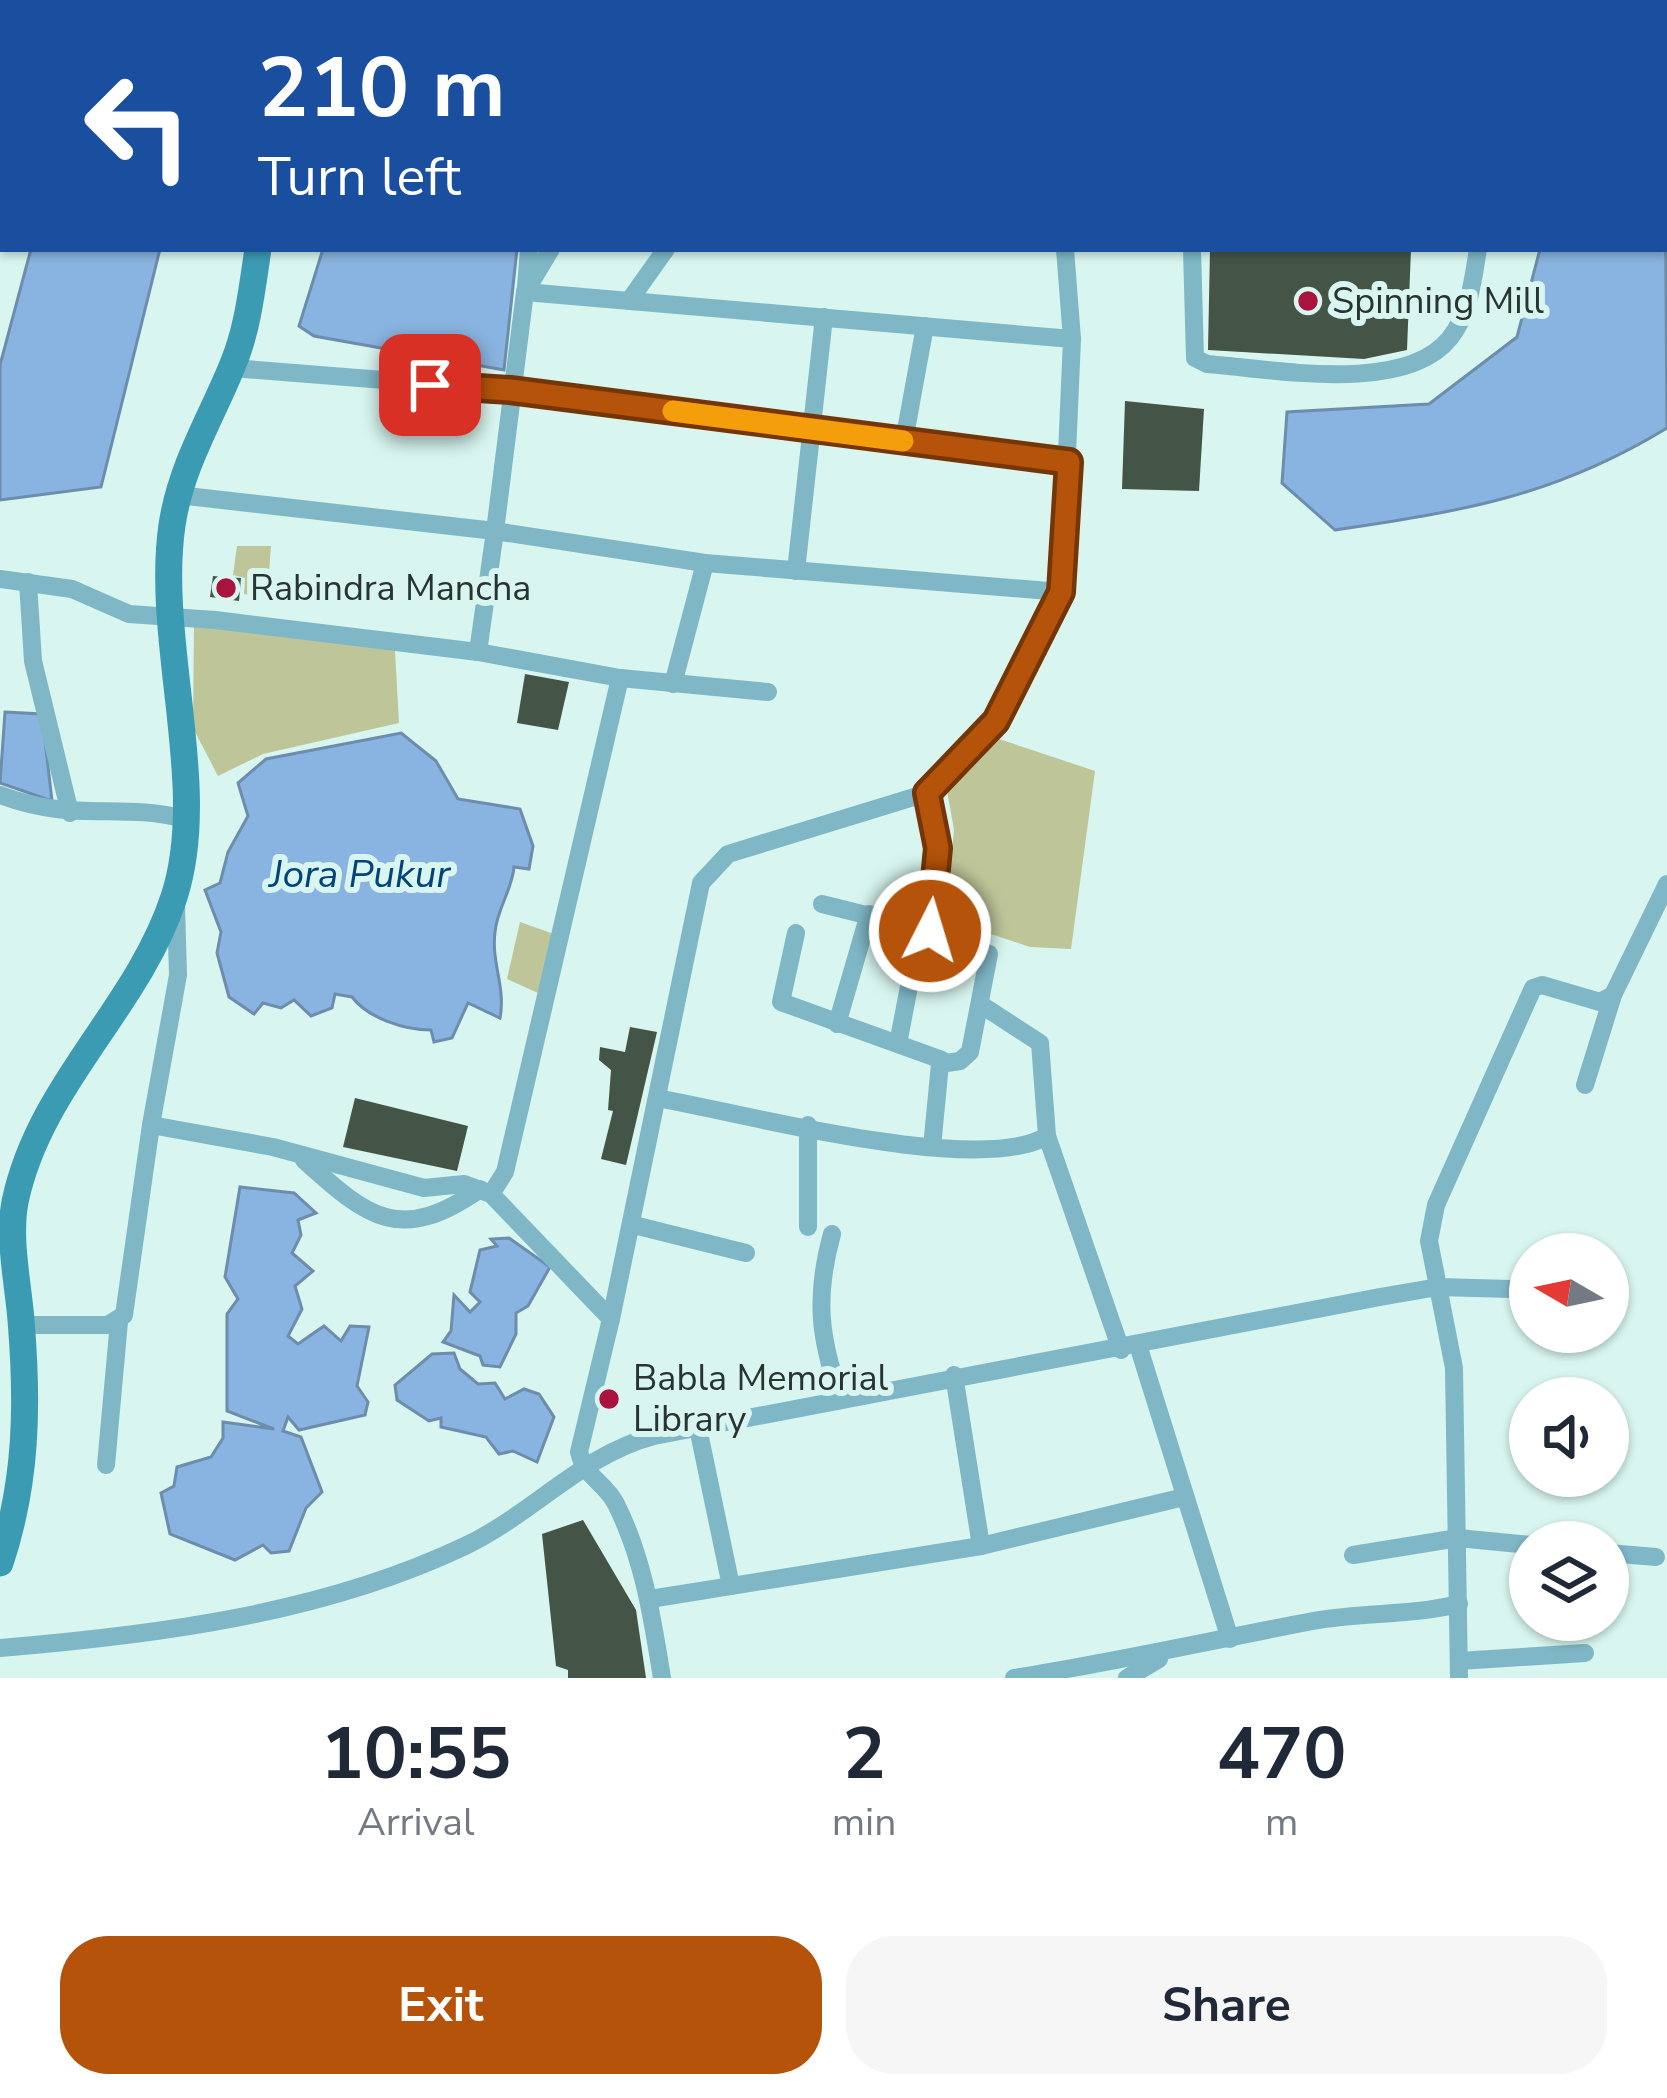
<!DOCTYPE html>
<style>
body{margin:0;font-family:"Nunito Sans",sans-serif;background:#f6f6f7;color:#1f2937;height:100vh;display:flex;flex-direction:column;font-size:45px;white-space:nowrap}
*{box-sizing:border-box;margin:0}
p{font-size:39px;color:#747a83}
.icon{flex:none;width:66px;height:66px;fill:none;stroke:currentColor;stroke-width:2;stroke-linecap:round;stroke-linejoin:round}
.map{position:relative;height:1678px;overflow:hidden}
.details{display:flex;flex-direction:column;background:#fff;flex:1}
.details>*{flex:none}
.guide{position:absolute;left:0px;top:0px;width:1668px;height:252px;box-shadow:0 3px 9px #0004;background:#1a4fa0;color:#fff;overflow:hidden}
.needle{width:78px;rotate:279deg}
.fabs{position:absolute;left:1509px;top:1233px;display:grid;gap:24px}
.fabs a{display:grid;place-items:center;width:120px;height:120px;border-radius:50%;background:#fff;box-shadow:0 3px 9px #0004;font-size:60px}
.pin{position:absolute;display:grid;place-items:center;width:102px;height:102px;color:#fff;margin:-51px;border-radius:24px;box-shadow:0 6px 18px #0006}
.me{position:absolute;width:132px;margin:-66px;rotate:5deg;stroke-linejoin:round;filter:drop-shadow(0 0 9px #0008)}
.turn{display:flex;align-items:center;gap:42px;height:252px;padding:0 60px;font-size:54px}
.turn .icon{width:156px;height:156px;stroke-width:2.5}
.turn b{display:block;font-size:84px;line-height:102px}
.eta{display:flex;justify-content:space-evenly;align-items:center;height:204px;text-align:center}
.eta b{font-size:72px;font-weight:700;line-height:84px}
.button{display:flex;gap:24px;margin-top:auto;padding:24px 60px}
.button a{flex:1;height:138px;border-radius:48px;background:#b45309;color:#fff;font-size:48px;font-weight:700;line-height:138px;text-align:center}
.button a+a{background:#f6f6f7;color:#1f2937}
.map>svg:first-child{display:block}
.green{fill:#bec699}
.water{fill:#89b3e0;stroke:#6c8dac;stroke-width:3}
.building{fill:#445547}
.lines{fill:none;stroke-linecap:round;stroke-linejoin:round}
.street{stroke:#7fb7c7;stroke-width:18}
.secondary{stroke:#3b9bb3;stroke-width:27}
.route-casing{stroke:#753606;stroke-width:30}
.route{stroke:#b45309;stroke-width:21}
.slow{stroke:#f59e0b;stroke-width:21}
.poi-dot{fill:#a9133d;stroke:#d8f5ef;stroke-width:4.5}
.labels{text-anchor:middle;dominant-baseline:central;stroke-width:12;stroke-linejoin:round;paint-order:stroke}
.poi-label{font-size:36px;fill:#293432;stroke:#d8f5ef;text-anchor:start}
.water-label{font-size:39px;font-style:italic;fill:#02447a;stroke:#d8f5ef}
</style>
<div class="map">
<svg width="1667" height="1678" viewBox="0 0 1667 1678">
<rect width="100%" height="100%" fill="#d8f5ef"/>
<g class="green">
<polygon points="237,546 271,546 267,599 244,594 245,578 233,575"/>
<polygon points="194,622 394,633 399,723 263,754 218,776 193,728"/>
<polygon points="996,738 1095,771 1071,949 1030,947 946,919 954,830 945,779"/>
<polygon points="520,922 554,934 538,993 507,979"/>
</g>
<g class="water">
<path d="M1665 158 1667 428C1554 497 1462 511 1335 530L1282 483 1287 412 1429 404 1517 337 1540 249H1665Z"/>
<polygon points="31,249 160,249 101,487 0,500 0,365"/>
<polygon points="323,249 517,249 504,370 314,336 299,326"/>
<polygon points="5,712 42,714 52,801 0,783"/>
<path d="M401 733 436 761 458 799 520 809 533 846 529 869 514 867C512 890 497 909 495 932 491 962 506 988 500 1018L468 1003 452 1038 434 1042 431 1030C404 1030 368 1018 352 997L335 994 332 1008 311 1016 294 1000 281 1008 263 1003 254 1014 229 997 217 953 221 932 205 890 220 883 228 852 248 816 238 783 266 759Z"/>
<polygon points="240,1187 294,1193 316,1213 298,1220 301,1235 292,1253 313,1271 295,1286 302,1309 288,1336 298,1344 324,1326 341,1341 350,1326 369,1327 357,1386 368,1402 365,1415 299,1430 288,1417 283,1431 301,1437 322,1492 306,1508 289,1551 271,1553 263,1545 235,1560 170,1534 161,1493 174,1486 177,1467 211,1457 223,1438 223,1422 274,1429 227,1411 227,1314 238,1299 225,1277"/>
<polygon points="509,1238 550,1267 528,1306 516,1313 516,1334 500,1367 483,1365 480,1356 443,1342 451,1331 454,1295 470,1312 480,1302 470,1292 480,1250 497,1246 491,1239"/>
<polygon points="454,1353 460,1369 478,1384 495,1383 505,1399 524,1389 539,1394 554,1417 537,1462 513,1451 499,1454 486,1437 441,1427 441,1418 429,1421 397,1400 395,1385 432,1354"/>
</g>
<g class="building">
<polygon points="1210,249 1411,249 1407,350 1364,359 1208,350"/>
<polygon points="1125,401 1204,409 1199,491 1122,489"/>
<polygon points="213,576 241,578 239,601 210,597"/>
<polygon points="525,674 569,682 558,730 517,723"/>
<polygon points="630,1027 657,1032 626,1165 601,1159 613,1111 608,1110 611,1070 599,1060 600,1047 625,1052"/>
<polygon points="355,1098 468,1126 457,1171 343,1147"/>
<polygon points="583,1520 636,1610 646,1678 568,1678 568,1670 556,1666 542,1534"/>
</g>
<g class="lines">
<g class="street">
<polyline points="110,0 180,3"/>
<polyline points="809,0 814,3"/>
<polyline points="423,3 423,0"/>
<polyline points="552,3 553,0"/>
<polyline points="696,3 698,0"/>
<polyline points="1036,3 1041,2"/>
<polyline points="1201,3 1201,0"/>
<polyline points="1642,3 1645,0"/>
<polyline points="1065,249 1072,339"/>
<path d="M1192 249 1195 358 1207 364C1273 369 1405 395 1450 338 1470 313 1473 279 1478 249"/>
<polyline points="526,287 529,249"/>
<polygon points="525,292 1072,339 1061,592 705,563 495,531"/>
<polyline points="525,292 551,249"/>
<polyline points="629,301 666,249"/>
<polyline points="232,368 510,390 1069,462"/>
<polyline points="904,441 925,326"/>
<polyline points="178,495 495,531 478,652"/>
<polyline points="796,571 824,317"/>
<polyline points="0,579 72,589 129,614 215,620 478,652 620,678 768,692"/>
<polyline points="28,582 33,661 70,813"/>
<polyline points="673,684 705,563"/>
<polyline points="927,793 938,848 930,931"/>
<path d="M0 795C73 823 120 802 185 819"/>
<polyline points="822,904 930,931 989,954 970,1052 960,1061 940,1064 932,1147"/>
<polyline points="796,933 781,1002 942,1060"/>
<polyline points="837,1024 869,914"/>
<polyline points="898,1044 920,929"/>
<polyline points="1585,1085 1613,995"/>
<path d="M657 1098C742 1113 979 1177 1047 1136L1040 1043 980 1004"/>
<polyline points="151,1125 178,975 176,905"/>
<polyline points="808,1125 808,1227"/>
<polyline points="1047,1136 1121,1350"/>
<path d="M304 1160C369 1219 401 1244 480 1189"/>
<polyline points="491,1194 505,1172 620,678"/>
<polyline points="634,1225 746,1253"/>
<path d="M832 1234C815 1296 819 1337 840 1396"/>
<polyline points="611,1319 701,883 728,854 927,793 996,721 1061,592"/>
<path d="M22 1325H108L124 1315 151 1125 273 1147 424 1188 464 1184 491 1194 611 1319 579 1452C585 1478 605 1482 616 1504 644 1560 652 1617 662 1678"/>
<polyline points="1138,1345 1230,1639"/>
<polyline points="954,1375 981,1546"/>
<polyline points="698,1428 731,1586"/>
<polyline points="106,1465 119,1322"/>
<polyline points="1608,1553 1656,1557"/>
<polyline points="1353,1555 1458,1538 1530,1545"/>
<polyline points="650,1599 981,1546 1184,1497"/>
<path d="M0 1648C156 1635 322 1614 465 1546 531 1515 583 1454 654 1436L1380 1297 1438 1287 1511 1289"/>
<polyline points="1459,1661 1585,1653"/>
<path d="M1014 1678C1115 1662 1213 1640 1313 1621 1363 1612 1408 1616 1459 1604"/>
<polyline points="1127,1678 1159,1659"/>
<polyline points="1459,1678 1454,1368 1429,1241 1436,1205 1533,988 1542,985 1600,1002 1613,995 1667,884"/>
</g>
<g class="secondary">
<polyline points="283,3 283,0"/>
<path d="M0 1563C27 1482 28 1405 21 1320 18 1283 8 1239 15 1202 39 1085 138 1008 174 897 210 787 155 642 172 525 181 465 211 419 233 364 248 328 252 288 258 249"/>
</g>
</g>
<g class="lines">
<defs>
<polyline id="route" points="430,385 510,390 1069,462 1061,592 996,721 927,793 938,848 930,931"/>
</defs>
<use href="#route" class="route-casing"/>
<use href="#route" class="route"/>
<polyline class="slow" points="673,411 903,441"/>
</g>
<g class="poi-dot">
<circle cx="1308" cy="301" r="12"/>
<circle cx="226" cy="588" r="12"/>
<circle cx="609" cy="1399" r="12"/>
</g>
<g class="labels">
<g class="poi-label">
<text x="1332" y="301">Spinning Mill</text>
<text x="250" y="588">Rabindra Mancha</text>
<text x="633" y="1378">Babla Memorial<tspan x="633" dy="41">Library</tspan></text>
</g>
<g class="water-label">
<text x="360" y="874">Jora Pukur</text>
</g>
</g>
</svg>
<div class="fabs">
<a><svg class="needle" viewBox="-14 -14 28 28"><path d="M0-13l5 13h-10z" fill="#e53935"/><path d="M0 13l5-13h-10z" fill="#747a83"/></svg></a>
<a><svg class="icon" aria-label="sound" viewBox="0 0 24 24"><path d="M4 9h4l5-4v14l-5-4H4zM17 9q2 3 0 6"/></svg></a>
<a><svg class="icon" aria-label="layers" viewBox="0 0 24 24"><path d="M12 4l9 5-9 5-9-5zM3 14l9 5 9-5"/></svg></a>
</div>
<div class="pin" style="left:430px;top:385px;background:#d93025"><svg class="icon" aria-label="arrive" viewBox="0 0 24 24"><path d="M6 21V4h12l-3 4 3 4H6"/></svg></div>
<svg class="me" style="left:930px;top:931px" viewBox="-20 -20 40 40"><circle r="17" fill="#b45309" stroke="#fff" stroke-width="3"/><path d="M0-11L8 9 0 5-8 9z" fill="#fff"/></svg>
<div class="guide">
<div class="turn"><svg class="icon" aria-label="left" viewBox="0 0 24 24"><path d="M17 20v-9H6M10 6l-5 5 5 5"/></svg><div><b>210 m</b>Turn left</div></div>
</div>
</div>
<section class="details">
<div class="eta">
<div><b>10:55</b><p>Arrival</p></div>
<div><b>2</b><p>min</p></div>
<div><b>470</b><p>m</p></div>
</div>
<div class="button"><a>Exit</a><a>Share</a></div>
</section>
